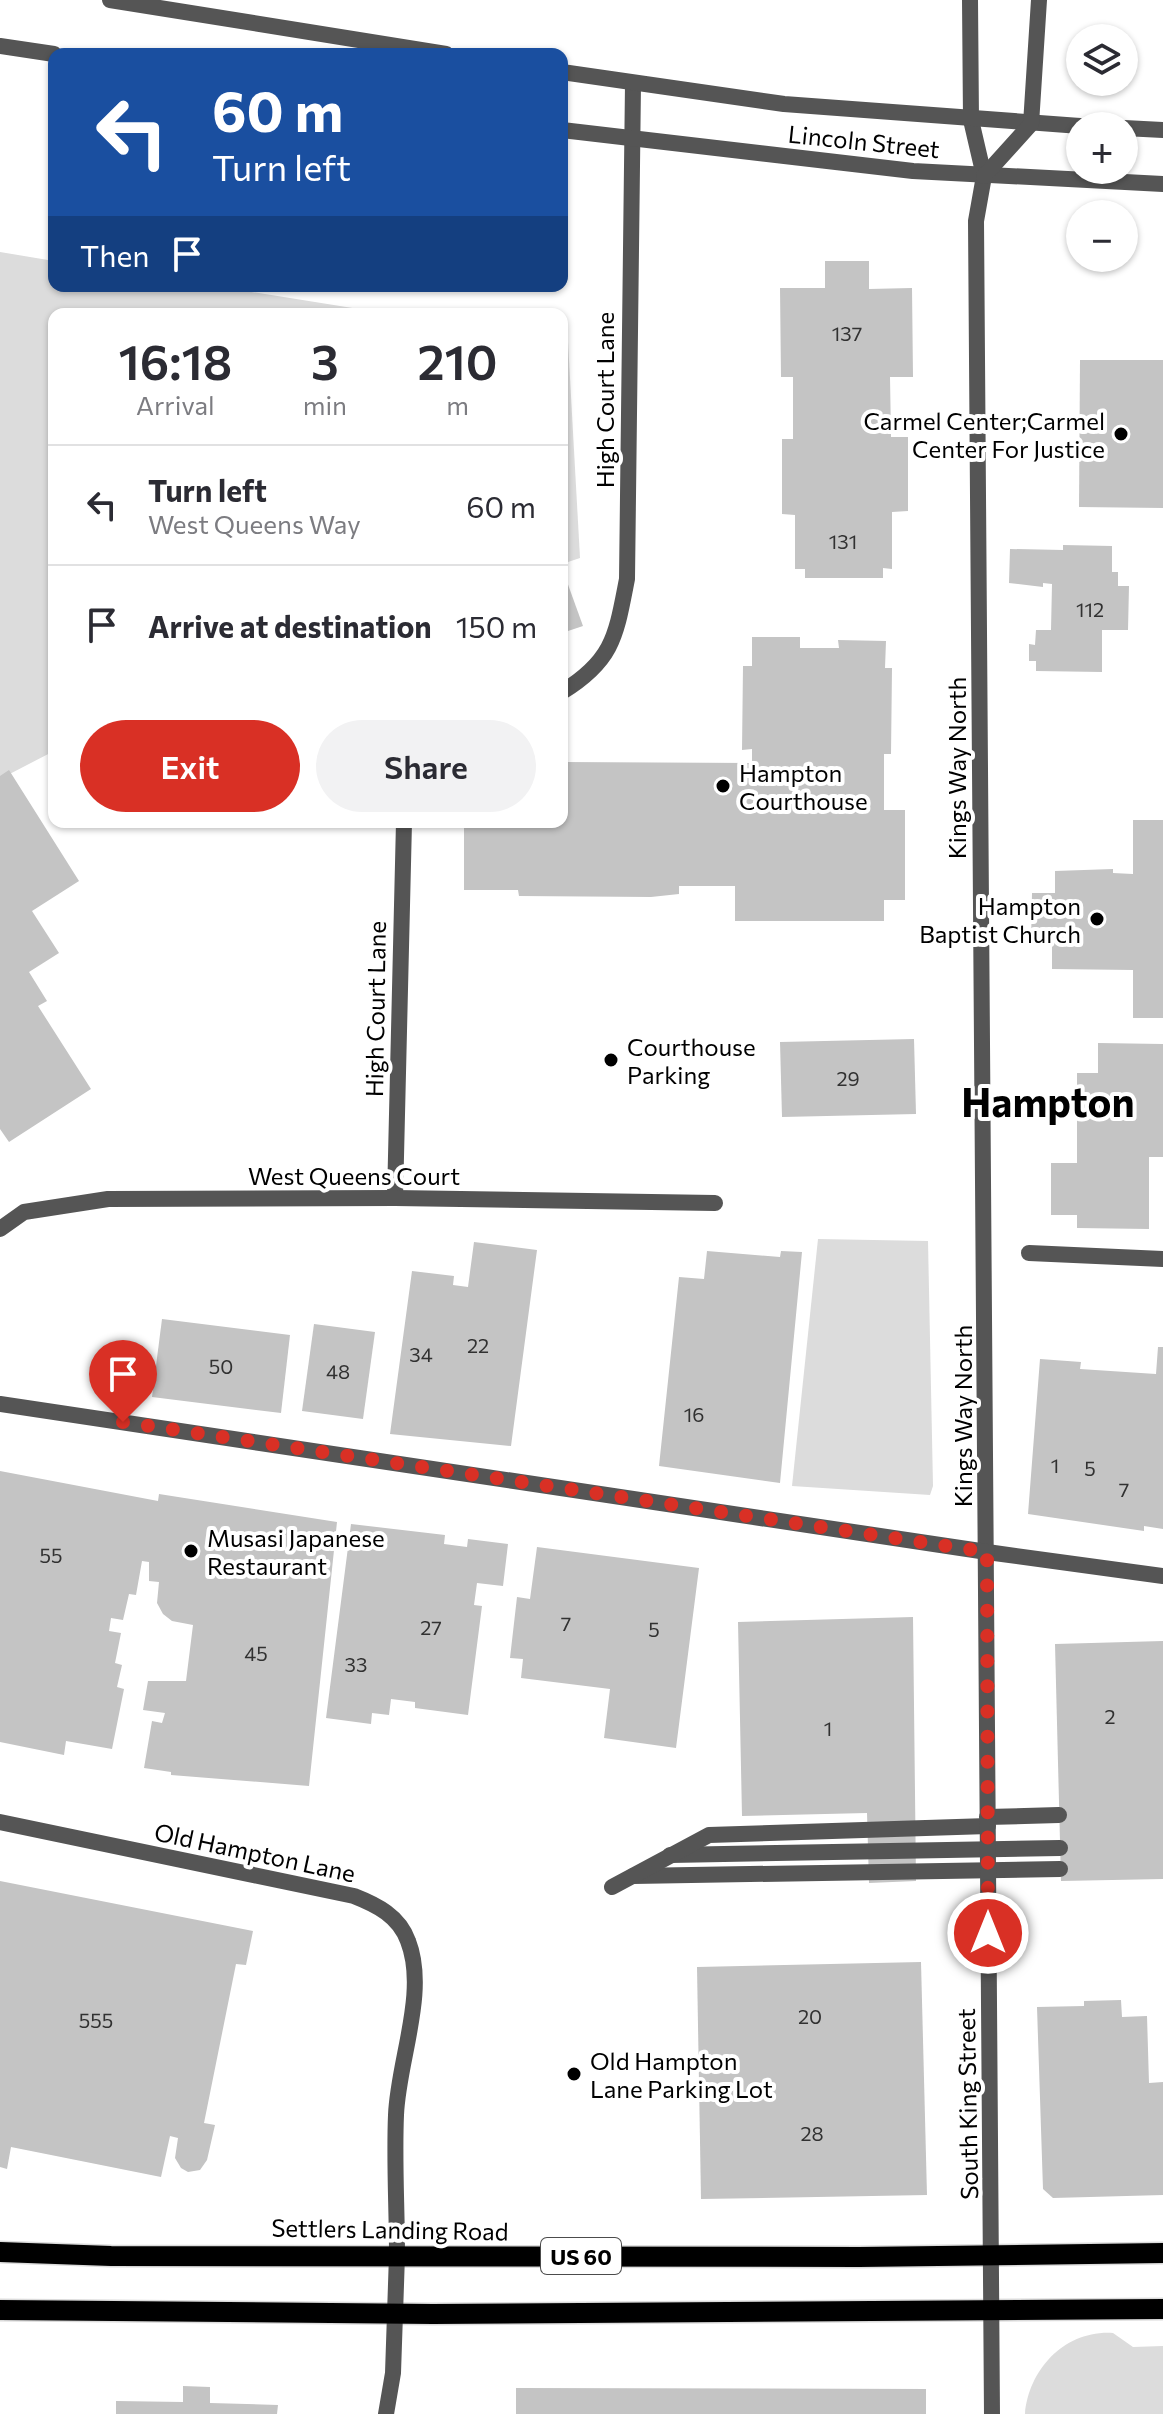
<!DOCTYPE html>
<meta charset="utf-8">
<style>
body{margin:0;font-family:Commissioner,sans-serif;background:#f2f2f3;color:#2b2b33;height:100vh;display:flex;flex-direction:column;font-size:30px;white-space:nowrap}
*{box-sizing:border-box;margin:0}
p{font-size:26px;color:#7c7c81}
.icon{flex:none;width:44px;height:44px;fill:none;stroke:currentColor;stroke-width:2;stroke-linecap:round;stroke-linejoin:round}
.map{position:relative;flex:1;overflow:hidden}
.details{position:absolute;left:48px;top:308px;width:520px;height:520px;display:flex;flex-direction:column;background:#fff;border-radius:16px;box-shadow:0 2px 6px #0004}
.details>*{flex:none}
.top-card{position:absolute;left:48px;top:48px;width:520px;height:244px;border-radius:16px;box-shadow:0 2px 6px #0004;background:#1a4fa0;color:#fff;overflow:hidden}
.controls{position:absolute;left:1066px;top:24px;display:grid;gap:16px}
.controls a{display:grid;place-items:center;width:72px;height:72px;border-radius:50%;background:#fff;box-shadow:0 2px 6px #0004;font-size:40px}
.pin{position:absolute;display:grid;place-items:center;width:68px;height:68px;color:#fff;margin:-82px -34px;border-radius:50% 50% 50% 0;rotate:-45deg;box-shadow:0 0 8px #0007}
.pin .icon{rotate:45deg}
.me{position:absolute;width:88px;margin:-44px;rotate:0deg;stroke-linejoin:round;filter:drop-shadow(0 0 6px #0008)}
.turn{display:flex;align-items:center;gap:28px;height:168px;padding:0 32px;font-size:36px}
.turn .icon{width:104px;height:104px;stroke-width:2.5}
.turn b{display:block;font-size:56px;line-height:68px}
.then{display:flex;align-items:center;height:76px;padding:0 32px;background:#0003;gap:16px;font-size:30px}
.eta{display:flex;justify-content:space-evenly;align-items:center;height:136px;text-align:center}
.eta b{font-size:48px;font-weight:600;line-height:56px}
.action{display:flex;gap:16px;margin-top:auto;padding:16px 32px}
.action a{flex:1;height:92px;border-radius:48px;background:#d93025;color:#fff;font-size:32px;font-weight:600;line-height:92px;text-align:center}
.action a+a{background:#f2f2f3;color:#2b2b33}
ul{padding:0;list-style:none}
li{display:flex;align-items:center;gap:24px;height:120px;padding:0 32px;border-top:2px solid #e1e1e2}
li div{flex:1}
li b{display:block;font-size:30px}
li em{font-style:normal}
.map>svg:first-child{display:block}
.green{fill:#dcdcdc}
.building{fill:#c4c4c4}
.lines{fill:none;stroke-linecap:round;stroke-linejoin:round}
.primary-casing{stroke:#dbdbdb;stroke-width:23}
.service{stroke:#555;stroke-width:16}
.pedestrian{stroke:#555;stroke-width:16}
.minor{stroke:#555;stroke-width:16}
.tertiary{stroke:#555;stroke-width:16}
.primary{stroke:#000;stroke-width:20}
.route{stroke:#d93025;stroke-width:14;stroke-dasharray:0 25.2}
.poi-dot{fill:#000;stroke:#fff;stroke-width:3}
.labels{text-anchor:middle;dominant-baseline:central;stroke-width:8;stroke-linejoin:round;paint-order:stroke}
.number-label{font-size:20px;fill:#313131}
.shield{fill:#fff;stroke:#4c4c4c;stroke-width:2}
.shield-label{font-size:22px;font-weight:bold;fill:#000}
.street-label{font-size:24px;fill:#000;stroke:#fff}
.poi-label{font-size:24px;fill:#000;stroke:#fff;text-anchor:start}
.town-label{font-size:40px;font-weight:bold;fill:#000;stroke:#fff}
</style>
<div class="map">
<svg width="1163" height="2414" viewBox="0 0 1163 2414">
<rect width="100%" height="100%" fill="#fff"/>
<g class="green">
<polygon points="0,252 54,261 54,286 214,286 390,314 54,314 54,751 0,779"/>
<polygon points="562,341 568,342 580,558 562,564"/>
<polygon points="818,1239 928,1241 933,1486 930,1495 792,1486"/>
<path d="M1113 2333 1133 2347 1163 2346V2414H1025C1029 2369 1065 2330 1113 2333Z"/>
</g>
<g class="building">
<polygon points="825,261 869,261 869,289 912,288 913,377 890,377 891,437 908,437 908,511 892,512 892,569 883,568 883,578 805,578 805,569 795,569 795,515 782,514 782,439 793,439 793,377 781,377 780,288 825,288"/>
<polygon points="1080,360 1163,360 1163,508 1079,507"/>
<polygon points="1063,545 1112,546 1112,572 1118,572 1118,586 1129,586 1128,630 1102,630 1102,672 1036,671 1036,661 1029,661 1029,644 1035,645 1036,630 1051,630 1052,584 1043,583 1043,587 1009,583 1010,549 1063,550"/>
<polygon points="566,579 583,626 562,633 562,581"/>
<polygon points="752,637 800,637 800,648 839,648 838,640 886,641 885,668 892,668 891,754 884,754 884,810 905,810 905,900 884,900 884,921 735,921 735,886 679,886 679,894 651,897 519,896 518,890 464,890 464,822 562,822 562,762 752,763 752,749 742,750 743,666 752,666"/>
<polygon points="9,770 79,881 32,911 59,953 29,972 47,1001 38,1006 91,1089 9,1142 0,1129 0,776"/>
<polygon points="1133,820 1163,820 1163,1018 1133,1018 1133,970 1052,969 1052,944 1031,944 1032,893 1055,893 1055,871 1113,869 1113,873 1133,874"/>
<polygon points="914,1039 916,1114 782,1117 780,1042"/>
<polygon points="1098,1043 1163,1044 1163,1157 1149,1157 1149,1229 1077,1228 1077,1215 1051,1215 1051,1163 1077,1163 1077,1073 1098,1073"/>
<polygon points="474,1242 537,1250 511,1446 390,1434 412,1271 454,1276 453,1285 468,1287"/>
<polygon points="707,1251 780,1257 781,1251 802,1252 780,1483 659,1466 679,1277 704,1279"/>
<polygon points="162,1319 290,1335 281,1413 152,1397"/>
<polygon points="314,1324 375,1332 363,1419 302,1411"/>
<polygon points="1158,1347 1163,1347 1163,1529 1144,1526 1144,1531 1028,1514 1040,1359 1081,1362 1080,1369 1156,1374"/>
<polygon points="0,1471 158,1501 159,1494 337,1522 309,1786 171,1775 171,1772 144,1768 152,1721 162,1723 165,1713 143,1710 148,1681 186,1681 193,1625 172,1621 163,1614 157,1603 159,1582 149,1581 149,1562 142,1561 136,1595 129,1594 123,1620 111,1618 109,1631 121,1633 115,1663 122,1665 117,1687 124,1689 112,1749 66,1741 64,1755 0,1742"/>
<polygon points="351,1524 445,1535 444,1544 467,1547 468,1539 508,1544 503,1586 477,1583 474,1605 482,1606 468,1715 415,1708 415,1702 391,1699 389,1715 372,1713 371,1724 326,1718"/>
<polygon points="537,1547 699,1568 676,1748 604,1738 610,1689 521,1678 523,1659 510,1658 517,1597 530,1599"/>
<polygon points="913,1617 916,1881 869,1883 867,1813 742,1816 738,1622"/>
<polygon points="1163,1641 1163,1879 1061,1881 1055,1644"/>
<polygon points="0,1881 253,1931 246,1965 236,1964 204,2123 215,2125 207,2160 200,2170 188,2172 181,2168 175,2158 178,2138 170,2136 161,2177 11,2147 7,2169 0,2167"/>
<polygon points="921,1962 927,2195 701,2199 697,1967"/>
<polygon points="1121,2000 1122,2017 1147,2016 1149,2083 1163,2082 1163,2195 1053,2198 1043,2189 1037,2007 1084,2006 1084,2001"/>
<polygon points="183,2386 210,2387 210,2403 278,2405 277,2414 116,2414 116,2401 183,2402"/>
<polygon points="516,2388 926,2389 926,2414 516,2414"/>
</g>
<g class="lines">
<defs>
<g id="primary">
<polyline points="0,2252 111,2256 859,2257 1163,2253"/>
<polyline points="0,2310 433,2314 1163,2309"/>
</g>
</defs>
<use href="#primary" class="primary-casing"/>
<g class="service">
<polyline points="987,1817 1059,1815"/>
<polyline points="670,1855 1060,1848"/>
<polyline points="633,1876 1060,1869"/>
<polyline points="612,1887 709,1835 988,1826"/>
</g>
<polyline class="pedestrian" points="987,1552 1163,1576"/>
<g class="minor">
<polyline points="984,176 976,221 992,2414"/>
<path d="M562 692C614 660 616 635 627 579L633 84"/>
<polyline points="395,1198 404,822"/>
<polyline points="0,1229 24,1212 108,1199 395,1198 715,1203"/>
<polyline points="1029,1253 1163,1259"/>
<polyline points="0,1404 987,1552"/>
<path d="M0 1822 354 1896C377 1905 399 1916 408 1941 428 1992 398 2061 396 2115 394 2161 397 2208 397 2255"/>
</g>
<g class="tertiary">
<polyline points="110,0 446,54"/>
<polyline points="970,0 971,120 984,176"/>
<polyline points="0,46 54,54"/>
<polyline points="562,72 784,104 1080,126"/>
<polyline points="1124,128 1163,130"/>
<polyline points="562,130 913,171 1163,184"/>
<polyline points="984,176 1031,124 1039,0"/>
<polyline points="386,2414 393,2373 397,2255"/>
</g>
<use href="#primary" class="primary"/>
</g>
<g class="lines">
<polyline class="route" points="123,1422 987,1552 988,1933"/>
</g>
<g class="poi-dot">
<circle cx="1121" cy="434" r="8"/>
<circle cx="723" cy="786" r="8"/>
<circle cx="1097" cy="919" r="8"/>
<circle cx="611" cy="1060" r="8"/>
<circle cx="191" cy="1551" r="8"/>
<circle cx="574" cy="2074" r="8"/>
</g>
<g class="labels">
<g class="number-label">
<text x="847" y="333">137</text>
<text x="843" y="541">131</text>
<text x="1090" y="609">112</text>
<text x="848" y="1078">29</text>
<text x="478" y="1345">22</text>
<text x="421" y="1354">34</text>
<text x="221" y="1366">50</text>
<text x="338" y="1371">48</text>
<text x="694" y="1414">16</text>
<text x="1055" y="1465">1</text>
<text x="1090" y="1468">5</text>
<text x="1124" y="1489">7</text>
<text x="51" y="1555">55</text>
<text x="566" y="1623">7</text>
<text x="431" y="1627">27</text>
<text x="654" y="1629">5</text>
<text x="256" y="1653">45</text>
<text x="356" y="1664">33</text>
<text x="1110" y="1716">2</text>
<text x="828" y="1728">1</text>
<text x="810" y="2016">20</text>
<text x="96" y="2020">555</text>
<text x="812" y="2133">28</text>
</g>
<rect class="shield" x="541" y="2238" width="80" height="36" rx="6"/>
<g class="shield-label">
<text x="581" y="2256">US 60</text>
</g>
<g class="street-label">
<text transform="translate(864 141) rotate(6)">Lincoln Street</text>
<text transform="translate(604 400) rotate(-90)">High Court Lane</text>
<text transform="translate(956 768) rotate(-90)">Kings Way North</text>
<text transform="translate(375 1009) rotate(-89)">High Court Lane</text>
<text x="354" y="1175">West Queens Court</text>
<text transform="translate(962 1416) rotate(-90)">Kings Way North</text>
<text transform="translate(255 1852) rotate(12)">Old Hampton Lane</text>
<text transform="translate(967 2104) rotate(-91)">South King Street</text>
<text transform="translate(390 2229) rotate(1)">Settlers Landing Road</text>
</g>
<g class="poi-label">
<text x="1105" y="420" text-anchor="end">Carmel Center;Carmel<tspan x="1105" dy="28">Center For Justice</tspan></text>
<text x="739" y="772">Hampton<tspan x="739" dy="28">Courthouse</tspan></text>
<text x="1081" y="905" text-anchor="end">Hampton<tspan x="1081" dy="28">Baptist Church</tspan></text>
<text x="627" y="1046">Courthouse<tspan x="627" dy="28">Parking</tspan></text>
<text x="207" y="1537">Musasi Japanese<tspan x="207" dy="28">Restaurant</tspan></text>
<text x="590" y="2060">Old Hampton<tspan x="590" dy="28">Lane Parking Lot</tspan></text>
</g>
<g class="town-label">
<text x="1048" y="1100">Hampton</text>
</g>
</g>
</svg>
<div class="controls">
<a><svg class="icon" aria-label="layers" viewBox="0 0 24 24"><path d="M12 4l9 5-9 5-9-5zM3 14l9 5 9-5"/></svg></a>
<a>+</a>
<a>−</a>
</div>
<div class="pin" style="left:123px;top:1422px;background:#d93025"><svg class="icon" aria-label="arrive" viewBox="0 0 24 24"><path d="M6 21V4h12l-3 4 3 4H6"/></svg></div>
<svg class="me" style="left:988px;top:1933px" viewBox="-20 -20 40 40"><circle r="17" fill="#d93025" stroke="#fff" stroke-width="3"/><path d="M0-11L8 9 0 5-8 9z" fill="#fff"/></svg>
<div class="top-card">
<div class="turn"><svg class="icon" aria-label="left" viewBox="0 0 24 24"><path d="M17 20v-9H6M10 6l-5 5 5 5"/></svg><div><b>60 m</b>Turn left</div></div>
<div class="then">Then<svg class="icon" aria-label="arrive" viewBox="0 0 24 24"><path d="M6 21V4h12l-3 4 3 4H6"/></svg></div>
</div>
<section class="details">
<div class="eta">
<div><b>16:18</b><p>Arrival</p></div>
<div><b>3</b><p>min</p></div>
<div><b>210</b><p>m</p></div>
</div>
<ul>
<li><svg class="icon" aria-label="left" viewBox="0 0 24 24"><path d="M17 20v-9H6M10 6l-5 5 5 5"/></svg><div><b>Turn left</b><p>West Queens Way</p></div><em>60 m</em></li>
<li><svg class="icon" aria-label="arrive" viewBox="0 0 24 24"><path d="M6 21V4h12l-3 4 3 4H6"/></svg><div><b>Arrive at destination</b></div><em>150 m</em></li>
</ul>
<div class="action"><a>Exit</a><a>Share</a></div>
</section>
</div>
